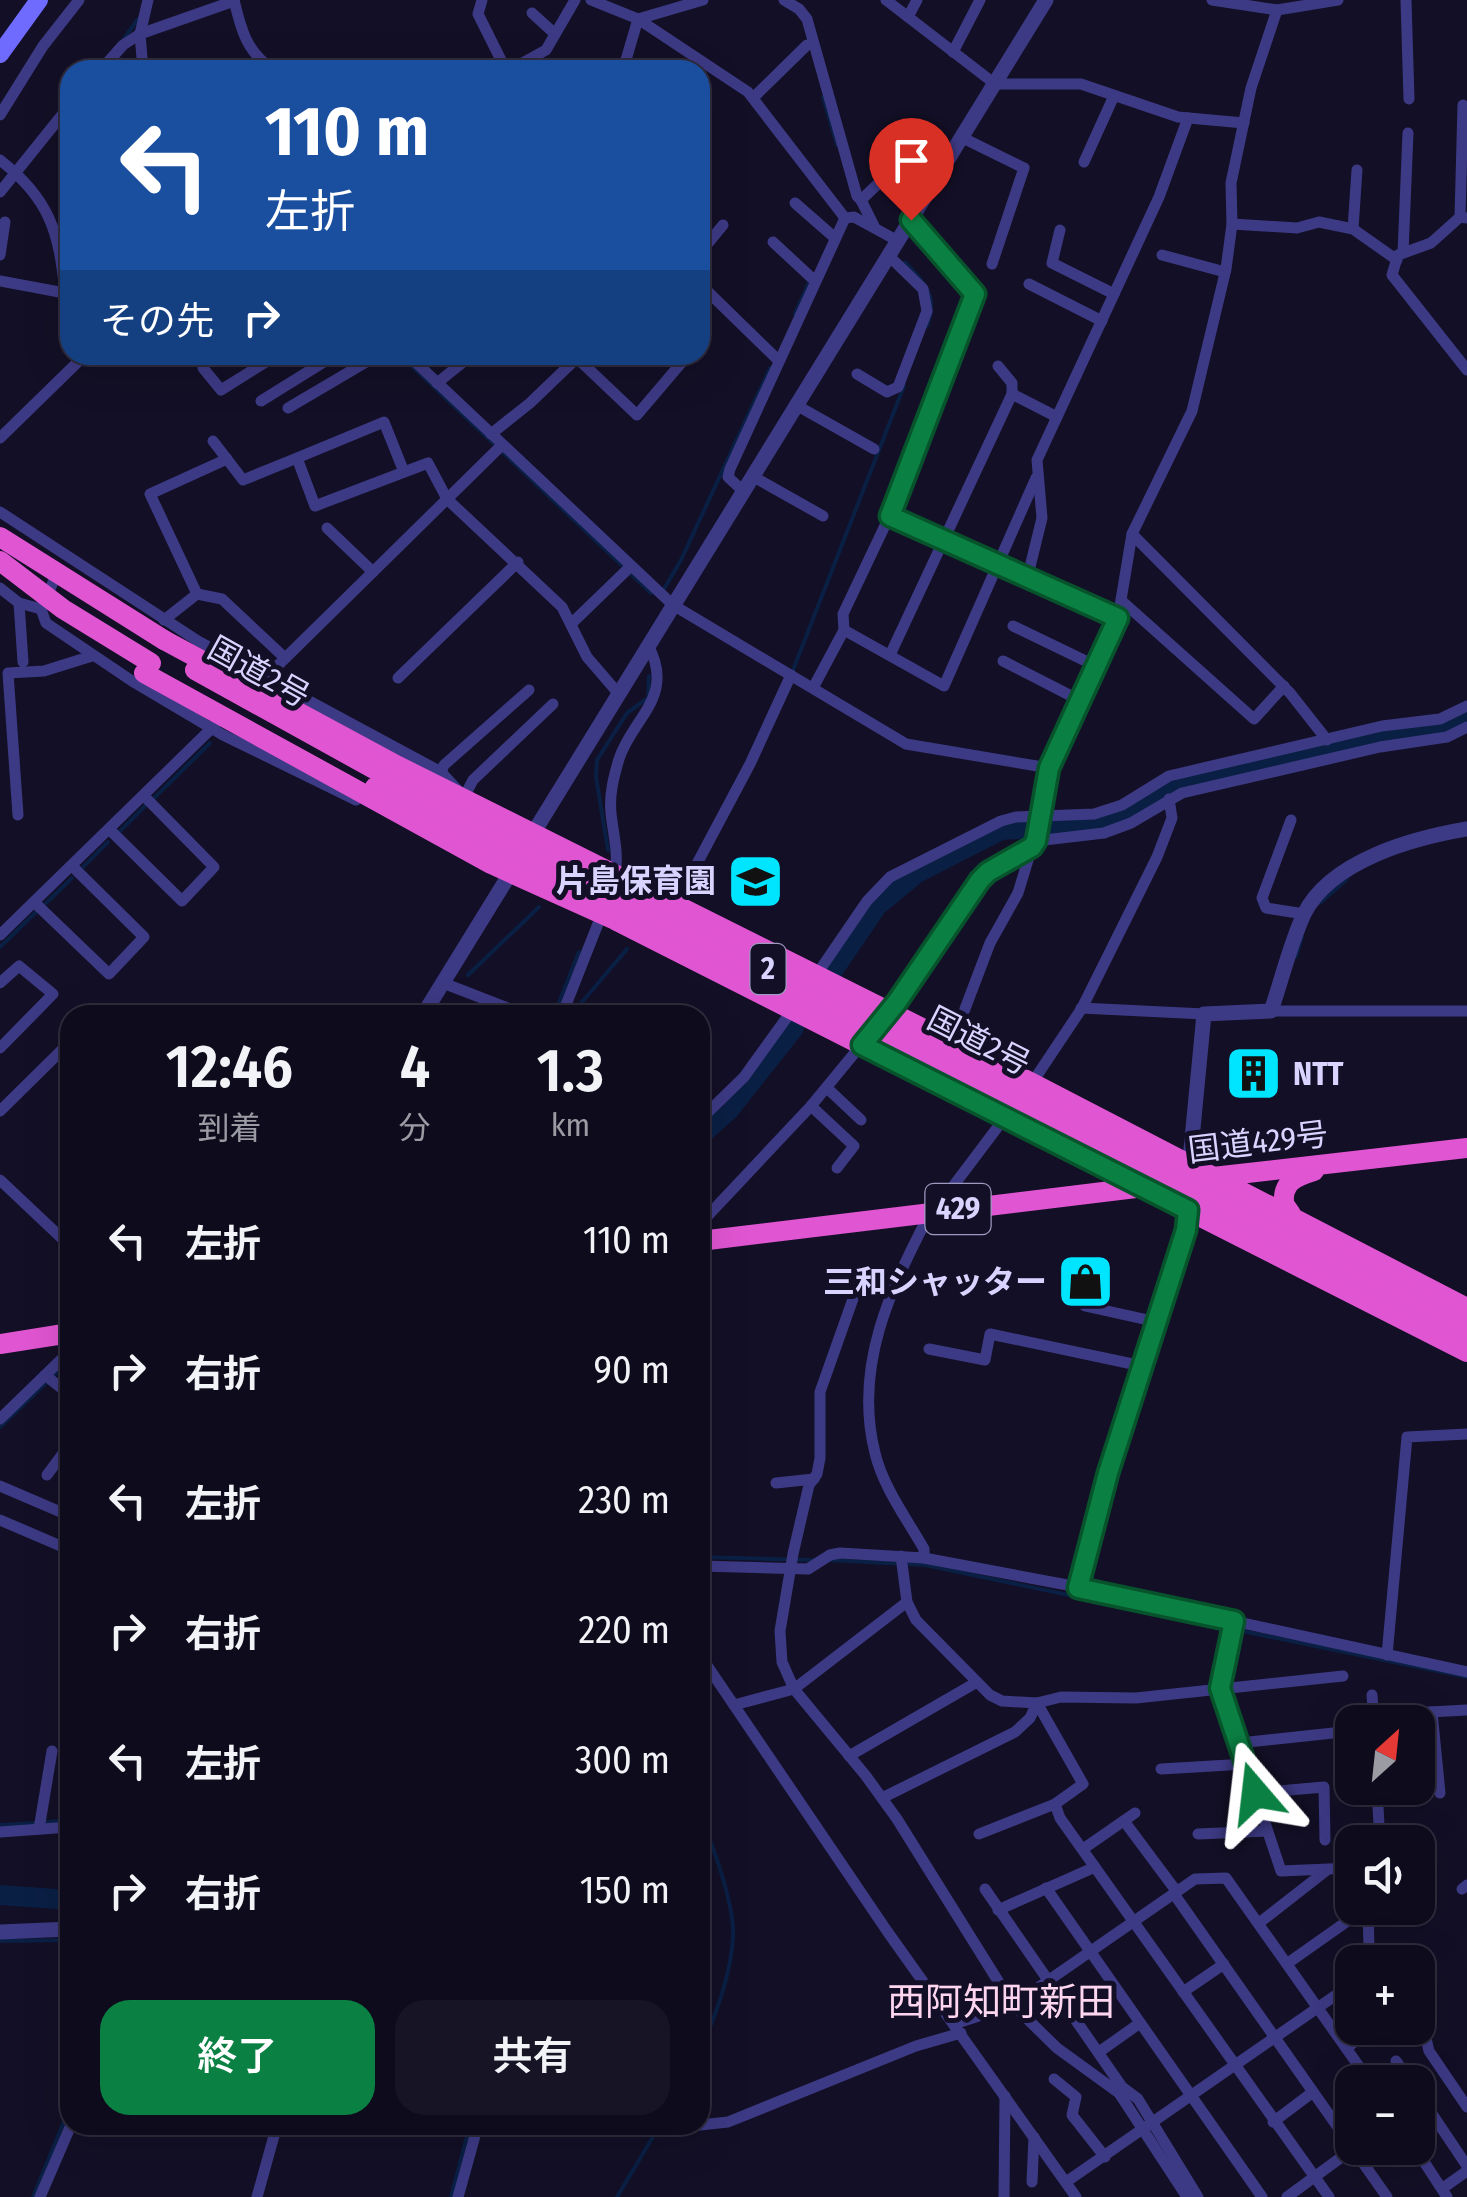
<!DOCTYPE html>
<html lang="ja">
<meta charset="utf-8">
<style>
body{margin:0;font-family:"Fira Sans Condensed","Noto Sans JP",sans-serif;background:#171425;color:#f1f3f6;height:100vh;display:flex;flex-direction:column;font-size:38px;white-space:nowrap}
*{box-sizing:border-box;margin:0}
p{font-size:32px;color:#9b9ba3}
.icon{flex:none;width:55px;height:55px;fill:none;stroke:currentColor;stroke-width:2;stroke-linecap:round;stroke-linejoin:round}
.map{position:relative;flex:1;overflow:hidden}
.panel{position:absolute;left:60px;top:1005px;width:650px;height:1130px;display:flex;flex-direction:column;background:#0e0b1c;border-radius:30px;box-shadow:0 10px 40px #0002,0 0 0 2px #2e2b3b}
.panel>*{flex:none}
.hud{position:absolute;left:60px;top:60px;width:650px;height:305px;border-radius:30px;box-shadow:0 10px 40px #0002,0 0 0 2px #2e2b3b;background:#1a4fa0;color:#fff;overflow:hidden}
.needle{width:65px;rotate:27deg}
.buttons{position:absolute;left:1335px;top:1705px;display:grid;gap:20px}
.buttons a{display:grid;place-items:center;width:100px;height:100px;border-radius:20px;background:#0e0b1c;box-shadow:0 10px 40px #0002,0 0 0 2px #2e2b3b;font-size:50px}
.pin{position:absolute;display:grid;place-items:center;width:85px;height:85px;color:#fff;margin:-102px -42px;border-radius:50% 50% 50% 0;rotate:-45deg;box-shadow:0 0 10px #0007}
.pin .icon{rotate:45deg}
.me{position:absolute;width:110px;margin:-55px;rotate:343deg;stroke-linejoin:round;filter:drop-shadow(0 0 8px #0008)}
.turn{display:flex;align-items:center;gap:35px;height:210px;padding:0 40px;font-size:45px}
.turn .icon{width:130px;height:130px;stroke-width:2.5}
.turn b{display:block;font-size:70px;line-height:85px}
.then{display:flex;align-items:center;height:95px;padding:0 40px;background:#0003;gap:20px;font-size:38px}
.eta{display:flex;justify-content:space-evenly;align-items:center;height:170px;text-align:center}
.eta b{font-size:60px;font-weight:600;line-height:70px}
.action{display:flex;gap:20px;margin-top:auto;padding:20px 40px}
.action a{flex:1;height:115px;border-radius:30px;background:#0b8043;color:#fff;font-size:40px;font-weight:600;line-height:115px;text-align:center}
.action a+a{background:#171425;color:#f1f3f6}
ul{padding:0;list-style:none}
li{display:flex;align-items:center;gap:30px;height:130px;padding:0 40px}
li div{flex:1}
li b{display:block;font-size:38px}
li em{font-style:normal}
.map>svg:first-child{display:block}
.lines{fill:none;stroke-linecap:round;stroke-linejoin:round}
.stream{stroke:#0a1f44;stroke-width:4}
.river{stroke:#0a1f44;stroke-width:20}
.minor{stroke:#3d3a85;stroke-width:11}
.tertiary{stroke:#3d3a85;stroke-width:15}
.secondary{stroke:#6f6bff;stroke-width:18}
.trunk{stroke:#e055d1;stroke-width:20}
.trunk-bridge{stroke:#e055d1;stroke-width:20}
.route-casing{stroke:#07532c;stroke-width:25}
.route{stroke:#0b8043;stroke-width:18}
.labels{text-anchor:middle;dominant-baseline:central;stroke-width:10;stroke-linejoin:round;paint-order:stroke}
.shield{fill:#130f26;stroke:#9e99be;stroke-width:2.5}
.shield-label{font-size:30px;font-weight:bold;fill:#d9d4ff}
.street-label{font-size:32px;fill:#d9d4ff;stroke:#130f26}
.poi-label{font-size:32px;font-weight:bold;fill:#d9d4ff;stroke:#130f26;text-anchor:end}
.quarter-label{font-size:38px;fill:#ffd6f0;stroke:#130f26}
</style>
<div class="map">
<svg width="1467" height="2197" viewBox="0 0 1467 2197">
<rect width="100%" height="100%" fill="#130f26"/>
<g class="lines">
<g class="stream">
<polyline points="123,40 138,19"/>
<polyline points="823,97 837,145"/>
<path d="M905 262C925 283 939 297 927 326"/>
<polyline points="795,314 809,282"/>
<polyline points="400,355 651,593"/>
<polyline points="664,589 681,560 770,368"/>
<polyline points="793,670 904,386"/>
<polyline points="154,798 210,743"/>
<polyline points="120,831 145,806"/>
<polyline points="608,850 596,777 597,760 627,713 648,698 649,676"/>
<polyline points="82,868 108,842"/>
<polyline points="1320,903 1347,879"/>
<polyline points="45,904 72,878"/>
<polyline points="0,947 37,911"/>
<polyline points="1296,957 1302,937"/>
<polyline points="468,975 539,907"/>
<polyline points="554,1015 579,952"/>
<polyline points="571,1015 627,949"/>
<polyline points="1164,1318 1176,1279"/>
<polyline points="0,1427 70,1360"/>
<polyline points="700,1557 814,1560"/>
<polyline points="829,1560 925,1565 1227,1628"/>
<polyline points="1237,1630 1467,1677"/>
<path d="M700 1819C714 1844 735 1910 733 1937 731 1973 716 2017 700 2049"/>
<polyline points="45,1822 70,1820"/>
<polyline points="0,1825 35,1823"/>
<polyline points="0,1941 70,1940"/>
<polyline points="33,2197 70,2107"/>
<polyline points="451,2197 470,2125"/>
<polyline points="617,2197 660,2125"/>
</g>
<g class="river">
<polyline points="834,969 877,906 917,873 1001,830 1095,825 1110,821 1168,787 1369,737 1451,726 1467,716"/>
<polyline points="700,1136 729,1110 794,1028"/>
<polyline points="0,1895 70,1900"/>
</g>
<g class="minor">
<path d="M234 0C241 30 247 53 274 70"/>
<polyline points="482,0 478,14 506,70"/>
<polyline points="591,0 638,19 748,92 845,218 854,217 898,241"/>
<polyline points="784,0 799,9 807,19 857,196 861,200"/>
<polyline points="886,0 995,84 1081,84 1178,117 1244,123"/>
<polyline points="1212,0 1277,10 1338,0"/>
<polyline points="1406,0 1409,99"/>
<polyline points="532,13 555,34"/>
<polyline points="908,17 917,0"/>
<polyline points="953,52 980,0"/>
<polyline points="193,65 196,70"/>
<polyline points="101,70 123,45 140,34 234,1"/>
<polyline points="143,70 140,34 148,0"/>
<polyline points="510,70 546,50 575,0"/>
<polyline points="623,70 638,19 703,0"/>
<polyline points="754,97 807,45"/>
<polyline points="0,115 43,46 79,0"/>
<polyline points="963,138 1024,168 992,264"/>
<polyline points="700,151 705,155 700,162"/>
<path d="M0 160C50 199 59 232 65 293"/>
<polyline points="1084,162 1113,98"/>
<polyline points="0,192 70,105"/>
<polyline points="795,203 835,238"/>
<polyline points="1460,217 1463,105"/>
<polyline points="1467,218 1460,217 1431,243 1398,255 1392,275 1467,370"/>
<polyline points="1232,224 1297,228 1319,222 1353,229 1397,260"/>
<polyline points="874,226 861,200 923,141 939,174"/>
<polyline points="1353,229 1357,170"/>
<polyline points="1060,230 1052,263 1114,294"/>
<polyline points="773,242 815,281"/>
<polyline points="700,253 723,225"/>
<polyline points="1403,253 1408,133"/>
<polyline points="0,255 5,222"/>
<polyline points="1162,255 1225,272"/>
<polyline points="0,281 70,294"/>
<polyline points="700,284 779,361"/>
<polyline points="1029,284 1102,321"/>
<polyline points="408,355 673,605 906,744 1049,768"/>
<polyline points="577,358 637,415 688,355"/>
<polyline points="203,368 221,390 277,355"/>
<polyline points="857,374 887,392 898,387 927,311 923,289 889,256"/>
<polyline points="437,383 472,355"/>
<polyline points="1012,394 1057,417"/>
<polyline points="261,401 335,355"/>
<polyline points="796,405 874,449"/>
<polyline points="288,408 378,355"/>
<polyline points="491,434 530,403 580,355"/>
<polyline points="0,438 85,355"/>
<polyline points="213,441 243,480 297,458"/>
<polyline points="404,472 384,422 297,458 315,506 428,463 447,499 562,607 587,657 618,693"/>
<polyline points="752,476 823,516"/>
<polyline points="743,491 728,477 730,469 845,218"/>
<polyline points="0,512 198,641 441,772 464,797 473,780 553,704"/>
<polyline points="890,515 1118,618"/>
<polyline points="327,528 373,572"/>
<polyline points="1132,534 1290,693 1327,740"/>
<polyline points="59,569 41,609 46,623 132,681 223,735 356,800"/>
<polyline points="1028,575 1042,518 1037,460 1159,197 1188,118"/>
<polyline points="0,588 19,603 41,609"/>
<polyline points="197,594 222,599 285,658"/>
<polyline points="1123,602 1254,719 1284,686"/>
<polyline points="19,603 23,662"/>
<polyline points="164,620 197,594 150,494 227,459"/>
<polyline points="571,624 631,566"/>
<polyline points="1013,626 1098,667"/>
<polyline points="844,630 944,686 1036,478"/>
<polyline points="890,655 1012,394 1012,383 998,366"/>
<polyline points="1003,661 1081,701"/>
<polyline points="398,678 518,562"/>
<polyline points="263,680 502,445"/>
<polyline points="813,688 844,630 843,614 890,515 975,294 911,220"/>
<polyline points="441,772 444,765 529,690"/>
<polyline points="18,815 8,673 44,671 92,656"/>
<polyline points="1291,820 1262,898 1266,908 1304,914"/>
<polyline points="110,830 182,901 214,867 144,796"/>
<polyline points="1036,841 1104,833 1131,823 1182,793 1380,747 1447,737 1467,727"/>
<path d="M615 874C619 853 613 834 611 813 609 794 614 776 619 759 632 718 676 697 648 645"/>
<polyline points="34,902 109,974 144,937 72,866"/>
<polyline points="675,905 750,764 791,675"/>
<polyline points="0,935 215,725"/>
<polyline points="815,977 867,901 890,877 1001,821 1016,817 1094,814 1122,805 1169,776 1382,726 1440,719 1467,706"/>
<polyline points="0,983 19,966 53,994 0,1048"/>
<polyline points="443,983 526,1015"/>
<polyline points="1081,1008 1204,1014"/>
<polyline points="1271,1011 1467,1011"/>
<polyline points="887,1014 980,880 989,872 1032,847 1036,841 1049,768 1118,618 1132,534 1192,411 1226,269 1232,224 1231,183 1251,88 1277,10"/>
<polyline points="562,1015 601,916"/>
<polyline points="952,1043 990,943 1018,893 1032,847"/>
<polyline points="1030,1086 1082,1008 1157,857 1172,818 1169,799"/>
<polyline points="827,1088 861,1120"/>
<polyline points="811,1106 854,1146 837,1168"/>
<polyline points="0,1111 70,1042"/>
<polyline points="700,1120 744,1077 793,1009"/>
<polyline points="0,1180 70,1246"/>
<polyline points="942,1211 948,1193 1006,1116"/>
<polyline points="700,1224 811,1106 862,1044"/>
<polyline points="858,1274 854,1296 820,1392 820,1458 817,1474 809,1485 793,1554 780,1631 782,1662 794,1689 866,1776 897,1819 1013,2005 1057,2048 1119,2093 1187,2197"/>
<polyline points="1085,1306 1157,1322"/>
<polyline points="929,1349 985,1360 990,1334 1142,1366"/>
<polyline points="45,1375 70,1395"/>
<polyline points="0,1419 70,1351"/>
<polyline points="47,1475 70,1444"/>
<polyline points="776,1483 814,1479"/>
<polyline points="0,1486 70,1516"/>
<polyline points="0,1520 70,1550"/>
<polyline points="901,1556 907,1602 916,1620 990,1695 1002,1701 1037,1703 1061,1697 1136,1698 1343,1676"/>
<path d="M924 1558V1549C907 1519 883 1487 875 1453 853 1366 891 1288 930 1213"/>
<polyline points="700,1566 808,1569 830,1555 840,1553 924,1558 1078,1587 1467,1672"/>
<polyline points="1078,1587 1108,1473 1186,1230 1188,1209"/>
<polyline points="1234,1621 1220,1688 1281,1871 1352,1868"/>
<polyline points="700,1655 887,1931 1076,2197"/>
<polyline points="1387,1655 1407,1437 1467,1434"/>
<polyline points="1372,1695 1374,1722"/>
<polyline points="1037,1703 1083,1784 1055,1804 1060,1818 1329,2197"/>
<polyline points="734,1705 794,1689 907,1602"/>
<polyline points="1432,1712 1440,1793"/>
<polyline points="1411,1713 1467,1710"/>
<polyline points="1240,1743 1352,1731"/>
<polyline points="849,1756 977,1682"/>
<polyline points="1161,1769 1246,1764"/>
<polyline points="1377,1788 1379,1825"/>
<polyline points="1255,1793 1324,1787 1325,1840"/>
<polyline points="882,1798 1015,1732 1030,1718 1037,1703"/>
<polyline points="1124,1821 1177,1892"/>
<polyline points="39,1829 52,1751"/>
<polyline points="0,1832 70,1827"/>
<polyline points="979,1834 1055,1804"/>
<polyline points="1198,1834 1267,1831"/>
<polyline points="1083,1849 1135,1813"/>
<polyline points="1046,1888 1262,2197"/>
<polyline points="985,1889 1122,2087 1138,2099 1198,2197"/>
<polyline points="1462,1889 1467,1885"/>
<polyline points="1174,1894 1387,2197"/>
<polyline points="1368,1908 1369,1949 1381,1962"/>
<polyline points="998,1910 1095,1867"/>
<polyline points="1259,1923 1327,1870"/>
<polyline points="1288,1963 1366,1908"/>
<polyline points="1183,1992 1224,1964"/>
<polyline points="1418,2019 1424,2030 1429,2051 1467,2107"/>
<polyline points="954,2024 1013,2005 1195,1879 1226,1878 1370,2082"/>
<polyline points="1346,2048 1375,2028"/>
<polyline points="1099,2052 1140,2023"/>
<polyline points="1396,2061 1411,2082"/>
<polyline points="1054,2079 1076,2097 1072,2115 1105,2157"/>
<polyline points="1418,2093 1467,2166"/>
<polyline points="1273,2122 1313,2092"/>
<polyline points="700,2125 728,2122 916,2046 961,2033"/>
<polyline points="1415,2148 1447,2197"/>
<polyline points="1032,2182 1034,2137"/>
<polyline points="1066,2182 1352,1984"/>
<polyline points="1443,2188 1467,2171"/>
<polyline points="40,2197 71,2125"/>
<polyline points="257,2197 277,2125"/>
<polyline points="458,2197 478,2125"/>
<polyline points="1004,2197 1005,2096"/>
<polyline points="1287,2197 1354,2148"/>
</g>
<g class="tertiary">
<polyline points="529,840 1046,0"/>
<polyline points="423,1015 516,864"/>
<path d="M1189 1170 1204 1014 1271 1011C1282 979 1290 944 1304 914 1331 860 1414 838 1467 829"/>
<polyline points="0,1932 70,1929"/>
</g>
<polyline class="secondary" points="0,54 39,0"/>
<g class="trunk">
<polyline points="164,640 398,766 1032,1083 1467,1308"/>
<polyline points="195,670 383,774"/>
<polyline points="144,673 491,864 615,920 1467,1352"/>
<polyline points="1213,1177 1467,1148"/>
<path d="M1291 1214 1284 1204C1282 1182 1295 1177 1314 1171"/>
<polyline points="700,1241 1144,1187"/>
<polyline points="0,1344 70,1333"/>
</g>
<g class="trunk-bridge">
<polyline points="0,537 164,640"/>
<polyline points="0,561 63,609 151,663"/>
<polyline points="383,774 1467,1322"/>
<polyline points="375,787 1467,1340"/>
</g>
</g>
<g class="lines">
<defs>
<polyline id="route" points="911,220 975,294 890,516 1118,618 1049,768 1036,841 1032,847 988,872 980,880 897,1002 862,1045 1188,1210 1186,1230 1108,1473 1078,1588 1234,1621 1220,1688 1255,1793"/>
</defs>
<use href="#route" class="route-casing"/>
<use href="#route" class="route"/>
</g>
<defs>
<symbol id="school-square" viewBox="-11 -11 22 22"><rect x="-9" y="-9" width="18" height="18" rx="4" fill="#00e5ff" stroke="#130f26"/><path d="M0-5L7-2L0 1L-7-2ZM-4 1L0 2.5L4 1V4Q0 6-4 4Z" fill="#111"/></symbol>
<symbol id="building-square" viewBox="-11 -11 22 22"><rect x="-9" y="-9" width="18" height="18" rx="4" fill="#00e5ff" stroke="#130f26"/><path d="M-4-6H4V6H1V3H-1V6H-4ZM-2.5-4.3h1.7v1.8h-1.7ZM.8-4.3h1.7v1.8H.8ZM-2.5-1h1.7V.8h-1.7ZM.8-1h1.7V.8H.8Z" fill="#111"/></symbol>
<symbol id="shop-square" viewBox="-11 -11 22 22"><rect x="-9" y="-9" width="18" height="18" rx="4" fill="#00e5ff" stroke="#130f26"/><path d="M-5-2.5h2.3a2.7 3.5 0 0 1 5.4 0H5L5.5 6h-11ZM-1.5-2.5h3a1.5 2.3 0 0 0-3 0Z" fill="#111"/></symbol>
</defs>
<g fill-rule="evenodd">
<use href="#school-square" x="724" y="850" width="63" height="63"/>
<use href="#building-square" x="1222" y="1042" width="63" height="63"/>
<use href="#shop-square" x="1054" y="1250" width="63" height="63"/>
</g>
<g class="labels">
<g class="shield">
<rect x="750.5" y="944" width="35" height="50" rx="8"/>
<rect x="925.5" y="1184" width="65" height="50" rx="8"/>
</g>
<g class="shield-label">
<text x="768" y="969">2</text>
<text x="958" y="1209">429</text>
</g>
<g class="street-label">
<text transform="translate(259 672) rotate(29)">国道2号</text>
<text transform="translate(979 1041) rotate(27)">国道2号</text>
<text transform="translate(1258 1142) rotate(-7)">国道429号</text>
</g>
<g class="poi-label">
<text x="716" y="881">片島保育園</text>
<text x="1293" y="1074" text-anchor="start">NTT</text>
<text x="1047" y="1282">三和シャッター</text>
</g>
<g class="quarter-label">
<text x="1001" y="2002">西阿知町新田</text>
</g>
</g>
</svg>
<div class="buttons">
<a><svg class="needle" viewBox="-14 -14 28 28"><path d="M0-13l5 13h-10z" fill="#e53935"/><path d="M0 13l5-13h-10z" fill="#9b9ba3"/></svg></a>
<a><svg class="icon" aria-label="sound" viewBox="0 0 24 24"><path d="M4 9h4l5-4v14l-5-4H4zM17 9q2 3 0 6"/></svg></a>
<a>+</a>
<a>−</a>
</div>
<div class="pin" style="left:911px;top:220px;background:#d93025"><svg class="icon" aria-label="arrive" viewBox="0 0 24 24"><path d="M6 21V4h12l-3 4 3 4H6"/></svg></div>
<svg class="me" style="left:1255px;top:1793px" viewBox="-20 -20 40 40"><path d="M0-17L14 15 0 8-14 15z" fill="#0b8043" stroke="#fff" stroke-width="4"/></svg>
<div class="hud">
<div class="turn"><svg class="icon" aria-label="left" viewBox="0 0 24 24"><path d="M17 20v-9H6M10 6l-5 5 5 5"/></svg><div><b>110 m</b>左折</div></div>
<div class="then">その先<svg class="icon" aria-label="right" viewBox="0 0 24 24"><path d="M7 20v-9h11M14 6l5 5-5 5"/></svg></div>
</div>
<section class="panel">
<div class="eta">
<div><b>12:46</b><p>到着</p></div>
<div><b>4</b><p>分</p></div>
<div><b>1.3</b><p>km</p></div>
</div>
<ul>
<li><svg class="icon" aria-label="left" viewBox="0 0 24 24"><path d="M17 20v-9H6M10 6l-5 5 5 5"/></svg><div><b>左折</b></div><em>110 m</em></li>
<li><svg class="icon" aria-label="right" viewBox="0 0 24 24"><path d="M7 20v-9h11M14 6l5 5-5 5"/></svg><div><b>右折</b></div><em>90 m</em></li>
<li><svg class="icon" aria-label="left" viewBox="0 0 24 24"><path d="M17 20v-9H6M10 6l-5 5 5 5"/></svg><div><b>左折</b></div><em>230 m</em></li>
<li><svg class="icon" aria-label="right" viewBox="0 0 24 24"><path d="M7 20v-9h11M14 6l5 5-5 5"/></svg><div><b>右折</b></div><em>220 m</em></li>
<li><svg class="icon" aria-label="left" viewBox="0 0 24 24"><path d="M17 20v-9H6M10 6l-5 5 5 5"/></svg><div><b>左折</b></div><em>300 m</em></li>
<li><svg class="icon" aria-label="right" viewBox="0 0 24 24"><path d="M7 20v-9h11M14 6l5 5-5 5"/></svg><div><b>右折</b></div><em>150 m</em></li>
</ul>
<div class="action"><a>終了</a><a>共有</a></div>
</section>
</div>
